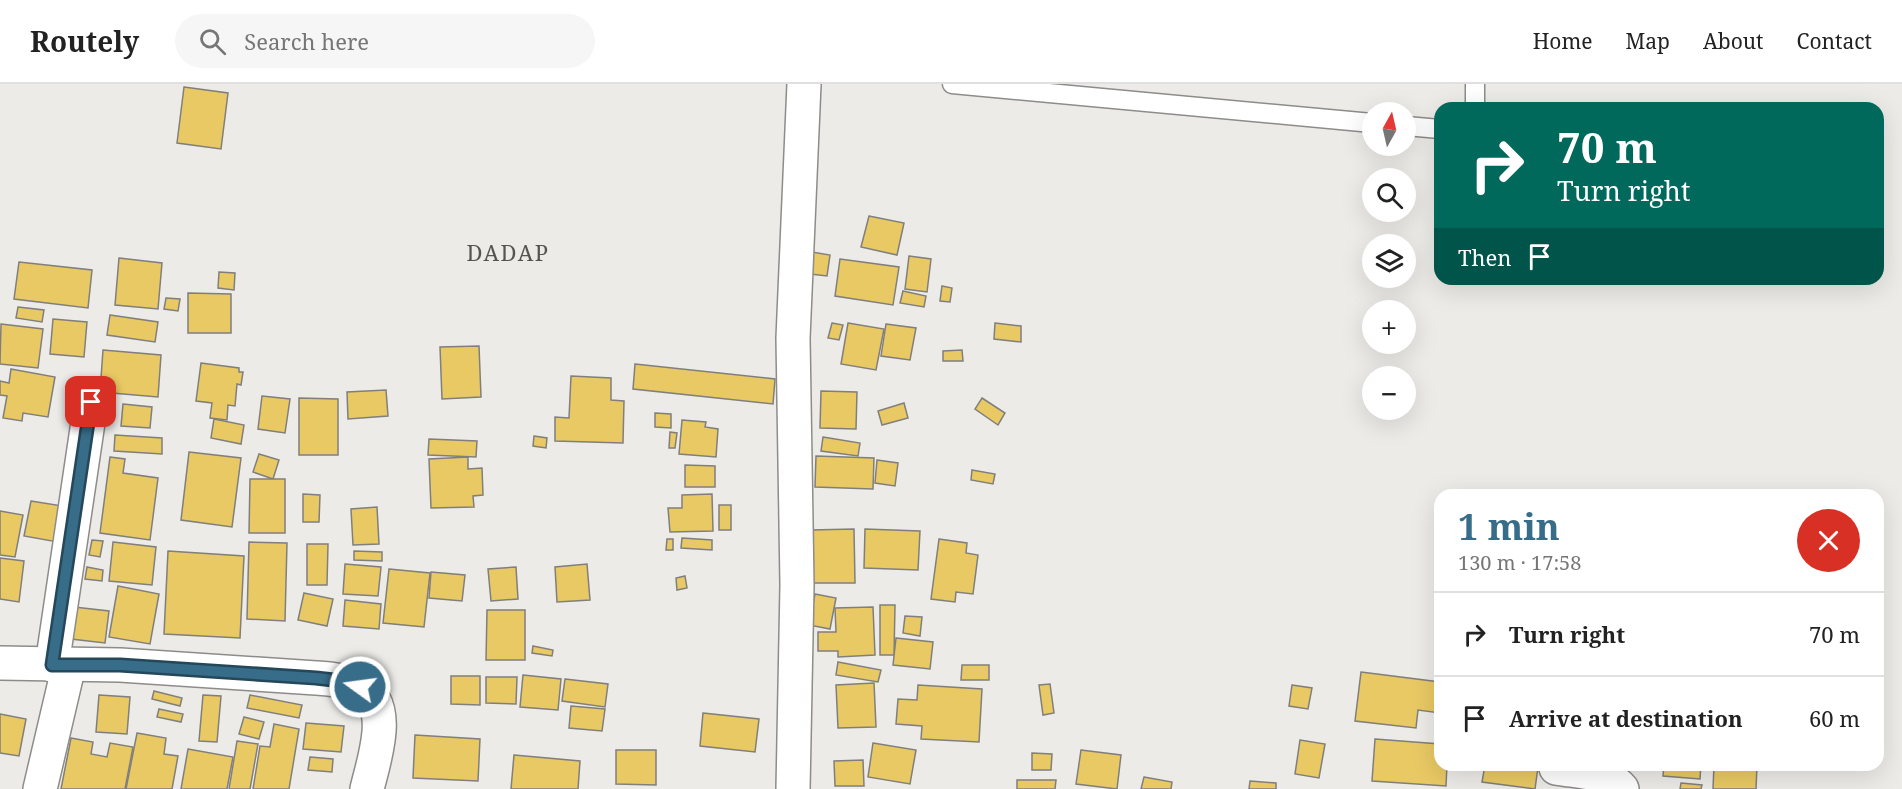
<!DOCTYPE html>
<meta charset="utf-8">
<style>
body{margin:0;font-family:"Noto Serif",serif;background:#f6f6f6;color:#222;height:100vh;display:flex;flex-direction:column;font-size:22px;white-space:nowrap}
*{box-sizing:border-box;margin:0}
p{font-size:20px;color:#767676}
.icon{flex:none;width:33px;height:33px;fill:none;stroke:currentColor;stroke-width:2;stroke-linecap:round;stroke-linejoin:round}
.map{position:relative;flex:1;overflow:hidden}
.sheet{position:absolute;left:1434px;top:405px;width:450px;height:282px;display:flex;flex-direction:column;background:#fff;border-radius:18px;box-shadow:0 6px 24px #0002}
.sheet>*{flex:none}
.banner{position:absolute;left:1434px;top:18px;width:450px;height:183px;border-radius:18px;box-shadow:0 6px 24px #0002;background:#00695c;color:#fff;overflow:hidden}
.needle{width:39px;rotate:8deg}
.buttons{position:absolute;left:1362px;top:18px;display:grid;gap:12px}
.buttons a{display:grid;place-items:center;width:54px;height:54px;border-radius:50%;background:#fff;box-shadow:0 6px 24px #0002;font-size:30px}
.pin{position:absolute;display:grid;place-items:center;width:51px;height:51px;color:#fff;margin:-26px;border-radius:12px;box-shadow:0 3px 9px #0006}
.me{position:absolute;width:66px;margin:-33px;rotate:284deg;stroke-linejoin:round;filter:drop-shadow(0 0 4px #0008)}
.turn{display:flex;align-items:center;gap:21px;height:126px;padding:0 24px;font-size:27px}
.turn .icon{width:78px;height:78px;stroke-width:2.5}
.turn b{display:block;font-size:42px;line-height:51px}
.then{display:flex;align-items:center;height:57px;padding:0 24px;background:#0003;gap:12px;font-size:22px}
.round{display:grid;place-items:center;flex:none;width:63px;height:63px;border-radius:32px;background:#f6f6f6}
.head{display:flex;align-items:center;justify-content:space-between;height:102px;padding:0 24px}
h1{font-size:36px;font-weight:700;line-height:45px;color:#386d89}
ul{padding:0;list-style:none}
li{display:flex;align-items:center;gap:18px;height:84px;padding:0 24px;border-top:2px solid #e0e0e0}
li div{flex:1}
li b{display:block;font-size:22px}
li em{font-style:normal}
header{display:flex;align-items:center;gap:36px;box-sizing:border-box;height:84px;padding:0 30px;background:#fff;border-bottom:2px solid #e0e0e0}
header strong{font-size:28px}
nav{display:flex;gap:33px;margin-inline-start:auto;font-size:21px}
.search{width:420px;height:54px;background:#f6f6f6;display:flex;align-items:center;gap:15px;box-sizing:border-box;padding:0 21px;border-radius:33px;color:#767676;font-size:22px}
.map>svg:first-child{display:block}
.building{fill:#e9c964;stroke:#807f7c;stroke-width:1.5}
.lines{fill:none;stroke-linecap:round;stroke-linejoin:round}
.lane-casing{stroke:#8d8c89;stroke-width:21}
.street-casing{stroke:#8d8c89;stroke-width:36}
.secondary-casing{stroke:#8d8c89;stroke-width:36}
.lane{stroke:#fff;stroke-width:18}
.street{stroke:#fff;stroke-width:33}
.secondary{stroke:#fff;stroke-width:33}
.route-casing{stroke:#244759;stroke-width:15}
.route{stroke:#386d89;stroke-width:10}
.labels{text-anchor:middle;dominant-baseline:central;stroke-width:5;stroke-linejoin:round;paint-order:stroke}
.quarter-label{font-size:22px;letter-spacing:1.5px;fill:#555451;stroke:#ecebe8}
</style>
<header>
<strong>Routely</strong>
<div class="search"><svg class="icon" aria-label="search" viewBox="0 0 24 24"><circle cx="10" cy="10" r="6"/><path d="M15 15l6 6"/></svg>Search here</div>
<nav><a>Home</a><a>Map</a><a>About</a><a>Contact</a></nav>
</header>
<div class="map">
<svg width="1902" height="705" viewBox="0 0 1902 705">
<rect width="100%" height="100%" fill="#ecebe8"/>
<g class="building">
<polygon points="184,3 228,9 221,65 177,59"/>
<polygon points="869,132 904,139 897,171 861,163"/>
<polygon points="806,167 830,171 827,192 802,189"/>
<polygon points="909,172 931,175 927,208 905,205"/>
<polygon points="119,174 162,179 158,225 115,221"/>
<polygon points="840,175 899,183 893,221 835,212"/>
<polygon points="19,178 92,186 88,224 14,215"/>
<polygon points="219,188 235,189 234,206 218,204"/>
<polygon points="942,202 952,204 950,218 940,217"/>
<polygon points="903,207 926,212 924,223 900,219"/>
<polygon points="188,209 231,210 231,249 188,249"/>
<polygon points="166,214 180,215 178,227 164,225"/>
<polygon points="18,223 44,226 42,238 16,234"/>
<polygon points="110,231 158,238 155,258 107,251"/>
<polygon points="53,235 87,238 84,273 50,270"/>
<polygon points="832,239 843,241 839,256 828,254"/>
<polygon points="848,239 884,245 876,286 841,280"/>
<polygon points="995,239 1021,242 1021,258 994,255"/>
<polygon points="1,240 43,245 38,284 0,280"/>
<polygon points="886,240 916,244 910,276 881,272"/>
<polygon points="479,262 481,313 442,315 440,263"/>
<polygon points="103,266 161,271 158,313 100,308"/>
<polygon points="962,266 963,277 943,277 943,267"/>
<polygon points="201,279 239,284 239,288 243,288 241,301 237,300 235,322 228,321 227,336 210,334 212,319 196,317"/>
<polygon points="635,280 775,295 773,320 633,305"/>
<polygon points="11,285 55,293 48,333 23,329 22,337 3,334 7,312 0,311 0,297 9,299"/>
<polygon points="571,292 611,294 611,316 624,317 623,359 555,357 555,333 569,334"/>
<polygon points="386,306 388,332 348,335 347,308"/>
<polygon points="821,307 857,308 856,345 820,344"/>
<polygon points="262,312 290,315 285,349 258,345"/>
<polygon points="299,314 338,315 338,371 299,371"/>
<polygon points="982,314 1005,329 998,341 975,325"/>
<polygon points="904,319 908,334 882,341 878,327"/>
<polygon points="123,320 152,323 150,344 121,342"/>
<polygon points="655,329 671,330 671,344 655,343"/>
<polygon points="214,335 244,341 241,360 211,354"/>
<polygon points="682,336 706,338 705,343 718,345 716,373 679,370"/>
<polygon points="670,348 677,349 675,364 669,364"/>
<polygon points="115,351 162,354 162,370 114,367"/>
<polygon points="534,352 547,354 546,364 533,362"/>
<polygon points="823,353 860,359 858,372 821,367"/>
<polygon points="429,355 477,357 476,373 428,371"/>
<polygon points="189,368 241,374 232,443 181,436"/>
<polygon points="259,370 279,376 273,395 253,388"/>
<polygon points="816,372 874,374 873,405 815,403"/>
<polygon points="110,373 125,375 123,389 158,394 150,456 100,449"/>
<polygon points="468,373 468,385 482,384 483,411 473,412 474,423 431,424 429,375"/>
<polygon points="877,376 898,379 895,402 875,399"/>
<polygon points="685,381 715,382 715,403 685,403"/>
<polygon points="972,386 995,390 993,400 971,396"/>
<polygon points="250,395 285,395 285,449 249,449"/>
<polygon points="303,410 320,411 319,438 303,438"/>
<polygon points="712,410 713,447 670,448 668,424 682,424 682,411"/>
<polygon points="31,417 69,423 63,459 24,452"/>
<rect x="719" y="421" width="12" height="25"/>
<polygon points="377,423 379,460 353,461 351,425"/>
<polygon points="0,427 23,431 15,473 0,471"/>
<polygon points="854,445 855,499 811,499 811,446"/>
<polygon points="865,445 920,447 918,486 864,484"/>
<polygon points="682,454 712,456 712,466 681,464"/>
<polygon points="667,455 673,455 673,466 666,466"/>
<polygon points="939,455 967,459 966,469 978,471 973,510 956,508 955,518 931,515"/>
<polygon points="92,456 103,457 100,473 89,471"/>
<polygon points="113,458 156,463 152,501 109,497"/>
<polygon points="249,458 287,459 285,537 247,535"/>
<polygon points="307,460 328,460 327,501 307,501"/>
<polygon points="168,467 244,472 240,554 164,550"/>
<polygon points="354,467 382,468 382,477 354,476"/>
<polygon points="0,474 24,477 19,518 0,515"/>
<polygon points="345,480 381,483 378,512 343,510"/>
<polygon points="587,480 590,516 557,518 555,483"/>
<polygon points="87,483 103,486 102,497 85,495"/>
<polygon points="516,483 518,515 491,517 488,485"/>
<polygon points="389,485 430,489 424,543 383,539"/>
<polygon points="431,488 465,491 462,517 429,514"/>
<polygon points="685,492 687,504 677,506 676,494"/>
<polygon points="118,502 159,510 150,560 109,553"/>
<polygon points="304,509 333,515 327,542 298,536"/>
<polygon points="815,510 836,514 830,545 809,541"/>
<polygon points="345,516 381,520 379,545 343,542"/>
<polygon points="880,521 895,521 894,571 880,571"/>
<polygon points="74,523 109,527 105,559 71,555"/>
<polygon points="873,523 875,571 838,573 838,567 818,567 818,548 836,548 835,524"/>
<polygon points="487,526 525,526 525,576 486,576"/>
<polygon points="905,532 922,533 920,552 903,549"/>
<polygon points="896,554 933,558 930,585 893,581"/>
<polygon points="533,562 553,566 552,572 532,569"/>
<polygon points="838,578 881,586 878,598 836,591"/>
<polygon points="962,581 989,581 989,596 961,596"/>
<polygon points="1361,588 1440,598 1440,629 1418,626 1416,644 1355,637"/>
<polygon points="523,591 561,595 558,626 520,623"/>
<polygon points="451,592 480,592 480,621 451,620"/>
<polygon points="486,593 517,593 516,620 486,619"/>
<polygon points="565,595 608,600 605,623 562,617"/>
<polygon points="874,599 876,643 838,644 836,601"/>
<polygon points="1050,600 1054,629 1043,631 1039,601"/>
<polygon points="918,601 982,605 979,658 921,655 922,642 896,640 898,615 917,616"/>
<polygon points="1292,601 1312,604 1308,625 1289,622"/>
<polygon points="154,607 182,614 180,622 152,615"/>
<polygon points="99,611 130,613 127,650 96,648"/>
<polygon points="203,611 221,612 217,658 199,657"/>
<polygon points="250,611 302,621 299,634 247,624"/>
<polygon points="571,622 605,625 602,647 569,644"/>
<polygon points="159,625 183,630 181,638 157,633"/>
<polygon points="703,629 759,635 755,668 700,662"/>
<polygon points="0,630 26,635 19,672 0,669"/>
<polygon points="244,633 264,638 259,655 239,650"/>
<polygon points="306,639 344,642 341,668 303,665"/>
<polygon points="274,640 299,645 289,705 253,705 260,662 270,663"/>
<polygon points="137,649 166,654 164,670 178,672 172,705 126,705"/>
<polygon points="415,651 480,655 478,697 413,694"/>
<polygon points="71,654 93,658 91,670 107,673 110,659 133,663 125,705 61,705"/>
<polygon points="1375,655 1440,660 1440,681 1447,681 1446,702 1372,697"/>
<polygon points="1300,656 1325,660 1319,694 1295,690"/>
<polygon points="237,657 258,660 250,705 229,705"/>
<polygon points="873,659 916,666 910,700 868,693"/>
<polygon points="188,665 233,673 227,705 181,705"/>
<polygon points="616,666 656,666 656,701 616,700"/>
<polygon points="1081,666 1121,671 1117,705 1076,700"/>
<polygon points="1032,669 1052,670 1051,686 1032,686"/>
<polygon points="514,671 580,677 578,705 511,705"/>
<polygon points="310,673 333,675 332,688 308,686"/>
<polygon points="863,676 864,702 835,702 834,677"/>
<polygon points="1485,681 1538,683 1535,705 1482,698"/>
<polygon points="1664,681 1701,681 1700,695 1663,692"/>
<polygon points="1714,681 1757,681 1756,705 1713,705"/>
<polygon points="1144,693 1172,698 1171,705 1141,705"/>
<polygon points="1017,696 1056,696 1055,705 1017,705"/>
<polygon points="1250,697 1276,699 1276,705 1249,705"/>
<polygon points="1681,699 1702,701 1701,705 1680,705"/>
</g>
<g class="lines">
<defs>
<g id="lane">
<polyline points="952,0 1372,39"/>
<polyline points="1475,0 1475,24"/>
<polyline points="1406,42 1440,45"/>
</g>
<g id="street">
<polyline points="52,581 91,318"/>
<path d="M1556 684C1577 688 1608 687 1622 705"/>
<polyline points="40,705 69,581"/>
<polyline points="793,705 797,501 793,254 804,0"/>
</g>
<path id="secondary" d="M0 579 120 581 316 594C330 595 345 596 358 602 395 619 374 675 367 705"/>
</defs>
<use href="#lane" class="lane-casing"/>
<use href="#street" class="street-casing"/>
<use href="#secondary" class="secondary-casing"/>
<use href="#lane" class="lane"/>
<use href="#street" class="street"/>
<use href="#secondary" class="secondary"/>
</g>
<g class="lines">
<defs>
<polyline id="route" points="91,318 52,581 120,581 316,594 342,597 360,603"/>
</defs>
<use href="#route" class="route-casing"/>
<use href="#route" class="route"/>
</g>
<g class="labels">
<g class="quarter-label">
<text x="508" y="168">DADAP</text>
</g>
</g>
</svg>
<div class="buttons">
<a><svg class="needle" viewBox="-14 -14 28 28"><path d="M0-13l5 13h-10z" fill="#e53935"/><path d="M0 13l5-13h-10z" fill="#767676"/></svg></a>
<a><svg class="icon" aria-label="search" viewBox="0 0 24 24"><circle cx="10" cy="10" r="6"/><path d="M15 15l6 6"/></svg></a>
<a><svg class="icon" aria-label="layers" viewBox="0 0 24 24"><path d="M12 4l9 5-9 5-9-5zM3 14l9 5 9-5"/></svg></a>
<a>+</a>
<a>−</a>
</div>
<div class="pin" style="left:91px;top:318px;background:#d93025"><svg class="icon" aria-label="arrive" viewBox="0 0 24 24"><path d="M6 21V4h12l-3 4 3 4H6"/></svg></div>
<svg class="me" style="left:360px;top:603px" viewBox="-20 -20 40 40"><circle r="17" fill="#386d89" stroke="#fff" stroke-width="3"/><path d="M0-11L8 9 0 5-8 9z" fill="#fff"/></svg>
<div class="banner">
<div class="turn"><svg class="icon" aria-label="right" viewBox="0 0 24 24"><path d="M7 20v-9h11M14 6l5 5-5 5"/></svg><div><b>70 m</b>Turn right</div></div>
<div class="then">Then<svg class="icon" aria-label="arrive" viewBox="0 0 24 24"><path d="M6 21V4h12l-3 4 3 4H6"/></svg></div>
</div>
<section class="sheet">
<div class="head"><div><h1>1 min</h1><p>130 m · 17:58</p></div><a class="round" style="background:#d93025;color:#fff"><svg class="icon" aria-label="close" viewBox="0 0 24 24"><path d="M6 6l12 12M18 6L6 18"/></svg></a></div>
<ul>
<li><svg class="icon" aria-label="right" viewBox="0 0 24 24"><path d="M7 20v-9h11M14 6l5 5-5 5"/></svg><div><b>Turn right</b></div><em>70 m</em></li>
<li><svg class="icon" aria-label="arrive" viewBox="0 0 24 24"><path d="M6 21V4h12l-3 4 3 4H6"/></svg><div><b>Arrive at destination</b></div><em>60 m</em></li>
</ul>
</section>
</div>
